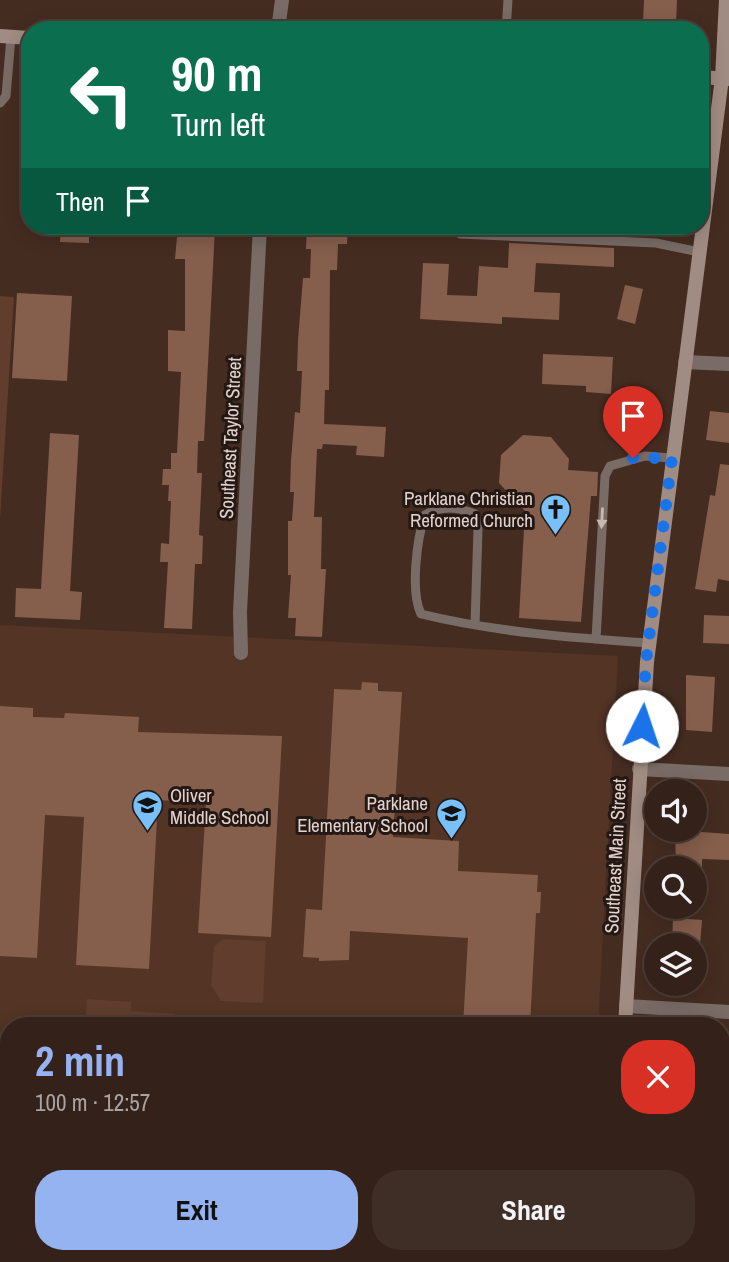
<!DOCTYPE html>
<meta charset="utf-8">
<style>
body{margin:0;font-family:"Archivo Narrow",sans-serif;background:#3f2e26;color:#f1f3f6;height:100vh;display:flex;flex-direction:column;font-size:26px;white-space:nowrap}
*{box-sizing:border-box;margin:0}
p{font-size:23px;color:#a9a3a2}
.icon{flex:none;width:38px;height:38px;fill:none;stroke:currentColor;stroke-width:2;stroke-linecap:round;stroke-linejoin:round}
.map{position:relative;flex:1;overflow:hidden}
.sheet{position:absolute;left:0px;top:1017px;width:730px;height:247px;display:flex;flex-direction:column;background:#342119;border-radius:28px 28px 0 0;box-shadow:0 4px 18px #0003,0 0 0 2px #4e3e38}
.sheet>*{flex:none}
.banner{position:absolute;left:21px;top:21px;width:688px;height:214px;border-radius:28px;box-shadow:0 4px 18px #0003,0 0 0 2px #4e3e38;background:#0b6e4f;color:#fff;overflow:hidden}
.buttons{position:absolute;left:644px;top:779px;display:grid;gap:14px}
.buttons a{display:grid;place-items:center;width:63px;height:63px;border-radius:50%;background:#342119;box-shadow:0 4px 18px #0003,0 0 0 2px #4e3e38;font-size:35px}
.pin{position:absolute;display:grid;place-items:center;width:60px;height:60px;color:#fff;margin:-72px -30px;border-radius:50% 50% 50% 0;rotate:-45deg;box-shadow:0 0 7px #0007}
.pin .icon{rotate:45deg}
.me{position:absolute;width:77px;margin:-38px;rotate:4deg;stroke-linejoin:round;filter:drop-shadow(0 0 5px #0008)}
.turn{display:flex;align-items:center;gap:24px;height:147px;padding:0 35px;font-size:32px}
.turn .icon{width:91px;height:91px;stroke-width:2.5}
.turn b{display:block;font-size:49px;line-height:60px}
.then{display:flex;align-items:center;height:66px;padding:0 35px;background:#0003;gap:14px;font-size:26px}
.round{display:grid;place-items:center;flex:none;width:74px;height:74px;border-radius:28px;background:#3f2e26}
.summary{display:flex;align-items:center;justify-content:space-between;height:119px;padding:0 35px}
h1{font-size:42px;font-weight:700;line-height:52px;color:#95b2f1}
.action{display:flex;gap:14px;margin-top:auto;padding:14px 35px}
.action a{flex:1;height:80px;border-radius:28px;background:#95b2f1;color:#111;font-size:28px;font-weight:700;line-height:80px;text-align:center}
.action a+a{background:#3f2e26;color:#f1f3f6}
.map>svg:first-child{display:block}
.built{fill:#533425}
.green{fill:#603d2d}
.building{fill:#855e4c}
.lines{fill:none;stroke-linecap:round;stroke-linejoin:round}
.lane{stroke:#796c67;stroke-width:9}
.street{stroke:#796c67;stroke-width:14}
.secondary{stroke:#a08c83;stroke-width:14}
.oneway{fill:#c8b8b2}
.route{stroke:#1a73e8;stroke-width:12;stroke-dasharray:0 21.6}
.labels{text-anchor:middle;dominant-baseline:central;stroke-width:6;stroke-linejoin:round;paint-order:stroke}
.street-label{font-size:19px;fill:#e3d2cb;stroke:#231813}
.poi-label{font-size:19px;fill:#e3d2cb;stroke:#231813;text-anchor:end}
</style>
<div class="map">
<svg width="729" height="1262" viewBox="0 0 729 1262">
<rect width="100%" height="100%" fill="#452c21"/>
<polygon class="built" points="0,625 618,656 598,1025 9,1026 9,1191 0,1190"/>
<g class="green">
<polygon points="0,296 14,297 0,519"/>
<polygon points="223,939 266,941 263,1003 221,1001 211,985 214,947"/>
<polygon points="87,999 131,1002 131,1011 175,1014 175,1025 85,1025"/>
<polygon points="33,1255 586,1255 587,1262 33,1262"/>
</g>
<g class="building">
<polygon points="644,0 677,0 676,24 643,22"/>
<polygon points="61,226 89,226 89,243 60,242"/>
<polygon points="178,226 215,228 204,441 198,441 197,473 202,473 199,535 203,536 202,564 195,564 192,629 164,628 168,562 160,562 161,543 169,544 171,501 168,501 169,485 162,485 163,469 171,469 171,453 177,453 181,372 168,371 168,330 185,331 185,259 175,259"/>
<polygon points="307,226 348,226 347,244 338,244 337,270 330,270 329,390 325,390 324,424 386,427 384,457 356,455 357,446 323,444 322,449 317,449 314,517 322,517 321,569 326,569 322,637 295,636 296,618 288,618 291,575 288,575 288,521 292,521 294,492 290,492 291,460 295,412 300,413 302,371 297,371 298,340 303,278 310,278 311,249 306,249"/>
<polygon points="509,243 614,248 614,267 536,263 534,292 560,293 559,320 502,317 502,324 420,319 423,263 449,264 447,295 477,296 479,266 508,268"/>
<polygon points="625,285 643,289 635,324 617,319"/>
<polygon points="17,293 72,296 67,381 12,378"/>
<polygon points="543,354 613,357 611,394 586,392 586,386 542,384"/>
<polygon points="710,411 729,413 729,443 706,440"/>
<polygon points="50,433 79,435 70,591 82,592 80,620 15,617 16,588 41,589"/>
<polygon points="523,435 551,437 569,459 568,470 598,472 597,496 591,496 581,622 519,618 525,511 499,483 501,455"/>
<polygon points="720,464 729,465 729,581 718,579 716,592 695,589 710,495 715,496"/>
<polygon points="704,615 729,616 729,644 703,643"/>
<polygon points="686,675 715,677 712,732 686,730"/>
<polygon points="362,682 378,683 378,691 402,692 393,837 459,841 458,871 538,875 537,892 541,892 540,913 536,913 530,1026 463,1026 468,938 350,931 349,960 319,961 319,958 303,957 306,909 322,910 334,689 361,690"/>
<polygon points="0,706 33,708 33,717 64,718 65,713 139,717 138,732 282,736 271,937 198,933 206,803 158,800 149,969 76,965 84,817 45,815 37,958 0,956"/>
<polygon points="675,830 729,834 729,860 702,859 702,868 676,868"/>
<polygon points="673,918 702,920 700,945 672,945"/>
</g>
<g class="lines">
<g class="lane">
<polyline points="506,30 508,0"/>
<polyline points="0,103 6,96 11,37"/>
<polyline points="460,234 656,243 699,252"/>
<path d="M475 625 478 529 475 514C458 507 442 505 425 515 417 538 410 591 421 614 495 632 573 638 649 643"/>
<polyline points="596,639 605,476 610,466 645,456 672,458"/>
</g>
<g class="street">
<polyline points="278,30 282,0"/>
<polyline points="685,362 729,364"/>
<polyline points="241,653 240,612 260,226"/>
<polyline points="639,769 729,774"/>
<polyline points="626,1006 729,1012"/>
</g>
<g class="secondary">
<polyline points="0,36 30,38"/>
<polyline points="700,77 729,79"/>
<polyline points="625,1026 647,662 722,78 726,0"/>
<polyline points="615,1262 615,1255"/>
</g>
</g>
<defs><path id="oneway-solid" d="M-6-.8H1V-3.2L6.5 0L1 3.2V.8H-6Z" transform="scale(1.75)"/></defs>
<use class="oneway" href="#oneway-solid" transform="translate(602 518) rotate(93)"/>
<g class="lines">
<polyline class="route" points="633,458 672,458 646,662 642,726"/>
</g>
<defs>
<symbol id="church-pin" viewBox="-11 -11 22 30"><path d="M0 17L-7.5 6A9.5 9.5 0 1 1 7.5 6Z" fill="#79bff8" stroke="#231813"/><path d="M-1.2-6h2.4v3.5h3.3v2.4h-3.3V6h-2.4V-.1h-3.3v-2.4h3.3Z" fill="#111"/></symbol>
<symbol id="school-pin" viewBox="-11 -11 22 30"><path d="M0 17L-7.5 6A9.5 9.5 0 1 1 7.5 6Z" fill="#79bff8" stroke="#231813"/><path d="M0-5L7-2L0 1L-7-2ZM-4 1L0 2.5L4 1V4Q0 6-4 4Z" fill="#111"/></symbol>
</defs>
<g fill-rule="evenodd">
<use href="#church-pin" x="538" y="492" width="35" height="47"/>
<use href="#school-pin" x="130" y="788" width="35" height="47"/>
<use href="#school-pin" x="434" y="796" width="35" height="47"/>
</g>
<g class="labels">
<g class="street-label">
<text transform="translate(230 438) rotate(-87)">Southeast Taylor Street</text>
<text transform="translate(615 856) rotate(-87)">Southeast Main Street</text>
</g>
<g class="poi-label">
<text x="533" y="498">Parklane Christian<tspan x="533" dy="22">Reformed Church</tspan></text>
<text x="170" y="795" text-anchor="start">Oliver<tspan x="170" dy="22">Middle School</tspan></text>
<text x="428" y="803">Parklane<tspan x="428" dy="22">Elementary School</tspan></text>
</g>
</g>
</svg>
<div class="buttons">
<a><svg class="icon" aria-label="sound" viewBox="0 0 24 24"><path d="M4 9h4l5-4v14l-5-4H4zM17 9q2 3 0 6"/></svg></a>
<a><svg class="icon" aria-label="search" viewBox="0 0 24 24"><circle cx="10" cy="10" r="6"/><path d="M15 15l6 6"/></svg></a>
<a><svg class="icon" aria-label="layers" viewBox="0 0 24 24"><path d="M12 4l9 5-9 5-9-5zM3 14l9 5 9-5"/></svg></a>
</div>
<div class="pin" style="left:633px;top:458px;background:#d93025"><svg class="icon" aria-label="arrive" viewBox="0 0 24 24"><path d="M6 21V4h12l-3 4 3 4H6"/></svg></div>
<svg class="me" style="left:642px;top:726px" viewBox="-20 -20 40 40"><circle r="19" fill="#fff"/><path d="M0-13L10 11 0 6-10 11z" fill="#1a73e8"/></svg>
<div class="banner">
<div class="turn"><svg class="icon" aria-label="left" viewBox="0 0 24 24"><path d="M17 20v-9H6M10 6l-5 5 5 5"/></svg><div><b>90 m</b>Turn left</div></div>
<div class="then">Then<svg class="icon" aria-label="arrive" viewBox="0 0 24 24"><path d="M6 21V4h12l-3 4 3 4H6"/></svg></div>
</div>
<section class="sheet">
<div class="summary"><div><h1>2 min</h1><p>100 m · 12:57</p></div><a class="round" style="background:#d93025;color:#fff"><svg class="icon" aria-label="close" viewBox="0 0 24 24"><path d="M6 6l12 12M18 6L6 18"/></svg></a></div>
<div class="action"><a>Exit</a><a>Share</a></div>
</section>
</div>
